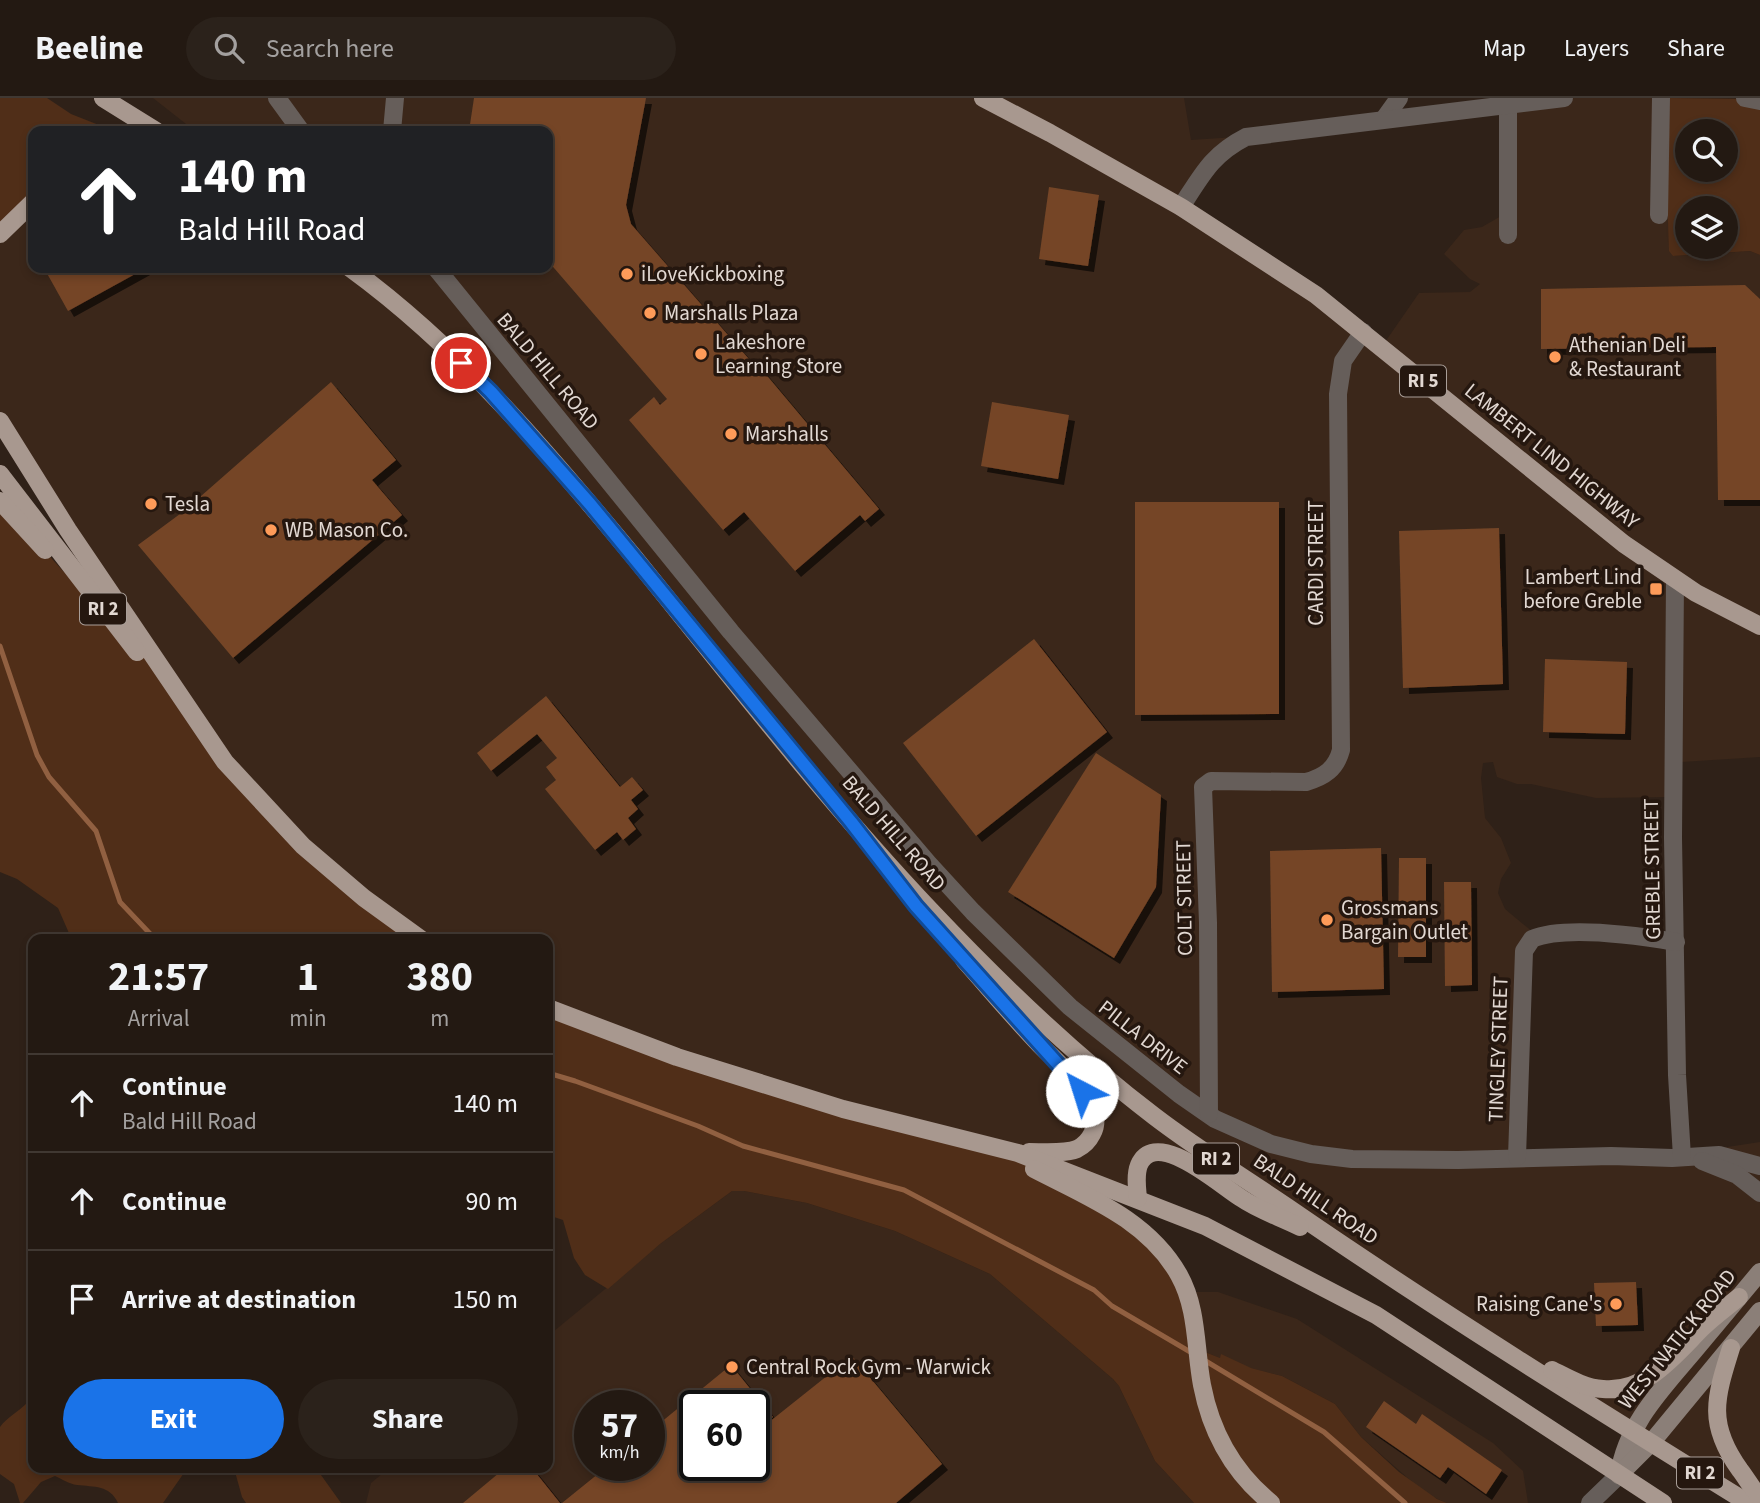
<!DOCTYPE html>
<style>
body{margin:0;font-family:"Source Sans 3",sans-serif;background:#2b221b;color:#f1f3f6;height:100vh;display:flex;flex-direction:column;font-size:26px;white-space:nowrap}
*{box-sizing:border-box;margin:0}
p{font-size:23px;color:#a3a09f}
.icon{flex:none;width:38px;height:38px;fill:none;stroke:currentColor;stroke-width:2;stroke-linecap:round;stroke-linejoin:round}
.map{position:relative;flex:1;overflow:hidden}
.side{position:absolute;left:28px;top:836px;width:525px;height:539px;display:flex;flex-direction:column;background:#231912;border-radius:14px;box-shadow:0 4px 10px #0003,0 0 0 2px #403832}
.side>*{flex:none}
.hud{position:absolute;left:28px;top:28px;width:525px;height:147px;border-radius:14px;box-shadow:0 4px 10px #0003,0 0 0 2px #403832;background:#202124;color:#fff;overflow:hidden}
.fabs{position:absolute;left:1675px;top:21px;display:grid;gap:14px}
.fabs a{display:grid;place-items:center;width:63px;height:63px;border-radius:50%;background:#231912;box-shadow:0 4px 10px #0003,0 0 0 2px #403832;font-size:35px}
.speed{position:absolute;left:574px;top:1292px;display:flex;gap:14px;font-size:35px;font-weight:700;text-align:center}
.speed>*{display:grid;place-content:center;width:91px;height:91px;border-radius:50%;background:#231912;box-shadow:0 4px 10px #0003,0 0 0 2px #403832;line-height:1}
.speed small{font-size:18px;font-weight:400}
.speed .limit{border:4px solid #111;border-radius:10px;background:#fff;color:#111}
.pin{position:absolute;display:grid;place-items:center;width:60px;height:60px;color:#fff;margin:-30px;border:4px solid #fff;border-radius:50%;box-shadow:0 2px 7px #0007}
.me{position:absolute;width:77px;margin:-38px;rotate:320deg;stroke-linejoin:round;filter:drop-shadow(0 0 5px #0008)}
.turn{display:flex;align-items:center;gap:24px;height:147px;padding:0 35px;font-size:32px}
.turn .icon{width:91px;height:91px;stroke-width:2.5}
.turn b{display:block;font-size:49px;line-height:60px}
.eta{display:flex;justify-content:space-evenly;align-items:center;height:119px;text-align:center}
.eta b{font-size:42px;font-weight:700;line-height:49px}
.button{display:flex;gap:14px;margin-top:auto;padding:14px 35px}
.button a{flex:1;height:80px;border-radius:42px;background:#1a73e8;color:#fff;font-size:28px;font-weight:700;line-height:80px;text-align:center}
.button a+a{background:#2b221b;color:#f1f3f6}
ul{padding:0;list-style:none}
li{display:flex;align-items:center;gap:21px;height:98px;padding:0 35px;border-top:2px solid #403832}
li div{flex:1}
li b{display:block;font-size:26px}
li em{font-style:normal}
header{display:flex;align-items:center;gap:42px;box-sizing:border-box;height:98px;padding:0 35px;background:#231912;border-bottom:2px solid #403832}
header strong{font-size:33px}
nav{display:flex;gap:38px;margin-inline-start:auto;font-size:24px}
.search{width:490px;height:63px;background:#2b221b;display:flex;align-items:center;gap:18px;box-sizing:border-box;padding:0 24px;border-radius:38px;color:#a3a09f;font-size:26px}
.map>svg:first-child{display:block}
.built{fill:#3b271a;fill-rule:evenodd}
.green{fill:#502e18;fill-rule:evenodd}
.lines{fill:none;stroke-linecap:round;stroke-linejoin:round}
.stream{stroke:#916041;stroke-width:5}
.building{fill:#744527;filter:url(#shadow)}
.minor{stroke:#665e5a;stroke-width:18}
.tertiary{stroke:#665e5a;stroke-width:18}
.secondary{stroke:#8b7f78;stroke-width:18}
.primary{stroke:#a8988f;stroke-width:18}
.route-casing{stroke:#114b97;stroke-width:18}
.route{stroke:#1a73e8;stroke-width:12}
.poi-dot{fill:#fe9b59;stroke:#25170f;stroke-width:2.5}
.labels{text-anchor:middle;dominant-baseline:central;stroke-width:7;stroke-linejoin:round;paint-order:stroke}
.shield{fill:#25170f;stroke:#a99e98;stroke-width:2}
.shield-label{font-size:19px;font-weight:bold;fill:#e2d8d2}
.poi-label{font-size:21px;fill:#e2d8d2;stroke:#25170f;text-anchor:start}
.street-label{font-size:21px;fill:#e2d8d2;stroke:#25170f}
</style>
<header>
<strong>Beeline</strong>
<div class="search"><svg class="icon" aria-label="search" viewBox="0 0 24 24"><circle cx="10" cy="10" r="6"/><path d="M15 15l6 6"/></svg>Search here</div>
<nav><a>Map</a><a>Layers</a><a>Share</a></nav>
</header>
<div class="map">
<svg width="1760" height="1405" viewBox="0 0 1760 1405">
<defs>
<filter id="shadow"><feDropShadow dx="6" dy="6" stdDeviation="0" flood-color="#0009"/></filter>
</defs>
<rect width="100%" height="100%" fill="#2f2118"/>
<g class="built">
<polygon points="153,0 1184,0 1191,42 1236,39 1185,109 1383,247 1419,195 1470,194 1480,186 1470,181 1444,156 1464,132 1482,129 1515,110 1515,7 1544,0 1669,0 1667,94 1673,158 1750,153 1760,157 1760,659 1681,664 1672,699 1596,700 1531,686 1517,686 1497,679 1493,664 1483,665 1481,680 1485,720 1501,740 1511,765 1501,781 1498,795 1505,811 1534,835 1522,1057 1721,1050 1760,1044 1760,1405 1347,1150 1172,1055 1143,1066 1144,1098 844,1010 548,911 548,842 426,842 294,738 225,664 0,324 0,134 33,103 33,170 548,170 548,33 195,33"/>
<path d="M732 1093H744L807 1105 895 1133 990 1176 1113 1281 1119 1288 1155 1363 1194 1405H366L371 1385 389 1370H548V1238L660 1146ZM590 1307H649V1367H590ZM695 1307H754V1367H695Z"/>
<polygon points="1195,1194 1218,1194 1297,1221 1493,1345 1523,1373 1528,1405 1447,1405 1426,1396 1361,1339 1335,1306 1282,1278 1234,1266 1205,1254"/>
</g>
<g class="green">
<polygon points="0,0 47,0 71,16 114,33 33,33 33,103 0,134"/>
<path d="M1669 0 1760 1V157L1750 153 1673 158 1669 153 1667 94ZM1687 33H1726V72H1687ZM1687 110H1726V149H1687Z"/>
<polygon points="0,403 62,472 96,501 294,738 426,842 72,842 58,810 17,781 0,774"/>
<polygon points="548,911 1005,1053 1161,1151 1205,1254 1220,1260 1221,1256 1251,1270 1282,1278 1335,1306 1361,1339 1399,1374 1437,1401 1447,1405 1194,1405 1155,1363 1119,1288 1113,1281 990,1176 895,1133 807,1105 744,1093 732,1093 660,1146 608,1191 585,1177 574,1160 563,1122 548,1117"/>
<path d="M33 1299V1370L186 1372 163 1405H118C110 1387 94 1389 77 1387 69 1386 62 1381 55 1378L41 1384 23 1405H20L14 1386 0 1376V1329C7 1319 23 1311 33 1299Z"/>
<polygon points="234,1370 316,1370 341,1405 246,1405 242,1399"/>
</g>
<g class="lines">
<g class="stream">
<polyline points="0,548 37,657 49,679 96,733 120,804 156,842"/>
<polyline points="548,975 575,983 698,1028 743,1048 904,1092 1094,1192 1112,1208 1192,1255"/>
<polyline points="1204,1262 1324,1334 1405,1405"/>
</g>
</g>
<g class="building">
<polygon points="474,0 646,0 626,107 631,126 755,268 758,267 879,411 865,423 860,417 795,473 744,414 723,432 629,322 654,299 660,307 667,301 548,163 548,33 469,33"/>
<polygon points="1049,89 1099,97 1088,168 1039,161"/>
<polygon points="44,170 146,170 68,213"/>
<polygon points="1745,187 1760,201 1760,402 1718,402 1716,249 1541,251 1541,191"/>
<polygon points="331,284 396,362 372,382 402,417 233,560 138,447 184,413"/>
<polygon points="992,304 1069,317 1058,381 981,368"/>
<polygon points="1135,404 1279,404 1279,616 1135,617"/>
<polygon points="1499,430 1503,586 1403,590 1399,433"/>
<polygon points="1034,541 1107,634 976,738 903,645"/>
<polygon points="1545,561 1627,564 1625,636 1543,634"/>
<polygon points="546,598 620,689 632,679 643,692 631,702 638,711 628,720 636,731 623,742 617,734 595,752 545,691 556,682 546,669 557,660 537,636 491,673 477,655"/>
<polygon points="1096,655 1161,697 1156,789 1114,860 1008,794"/>
<polygon points="1381,750 1384,891 1272,894 1270,753"/>
<polygon points="1399,760 1426,760 1426,859 1398,859"/>
<polygon points="1444,784 1471,784 1472,887 1445,888"/>
<polygon points="1636,1184 1638,1227 1596,1228 1594,1185"/>
<polygon points="852,1258 942,1366 896,1405 562,1405 609,1367 649,1367 649,1334 731,1267 773,1319 754,1334 754,1307 695,1307 695,1367 754,1367 754,1336"/>
<polygon points="1384,1303 1416,1326 1422,1316 1502,1372 1486,1396 1448,1369 1440,1380 1366,1329"/>
<polygon points="505,1370 532,1370 560,1405 463,1405"/>
</g>
<g class="lines">
<g class="minor">
<polyline points="277,0 301,33"/>
<polyline points="1508,7 1508,137"/>
<polyline points="1384,21 1399,0"/>
<polyline points="392,33 395,0"/>
<polyline points="1659,117 1661,0"/>
<polyline points="436,170 731,534 928,765 973,814 1070,909 1179,996 1215,1021 1271,1046 1311,1056 1352,1061 1458,1062 1611,1058 1672,1060 1719,1057 1760,1068"/>
<polyline points="1675,482 1673,740 1677,977 1682,1059"/>
<path d="M1209 1016 1208 825 1203 689 1211 683 1306 684C1324 679 1336 671 1341 652L1338 296 1343 263 1363 234"/>
<path d="M1517 1059 1524 853 1532 841C1565 827 1640 838 1676 844"/>
<polyline points="1702,1063 1737,1077 1760,1095"/>
</g>
<g class="tertiary">
<polyline points="1745,0 1760,3"/>
<path d="M1181 109C1202 77 1211 57 1246 39L1564 0"/>
<polyline points="1590,1405 1619,1377"/>
</g>
<g class="secondary">
<path d="M1619 1377C1626 1327 1662 1291 1694 1253 1716 1227 1738 1200 1760 1174"/>
<polyline points="1619,1377 1651,1345 1760,1213"/>
</g>
<g class="primary">
<polyline points="103,0 156,33"/>
<polyline points="983,0 1050,35 1181,109 1316,197 1624,446 1696,495 1760,528"/>
<polyline points="0,136 33,104"/>
<path d="M350 170C460 250 548 355 634 459 731 579 826 702 932 814 1001 887 1074 957 1154 1018 1197 1051 1243 1079 1287 1109 1438 1213 1593 1309 1748 1405"/>
<polyline points="0,323 68,432 225,664 303,748 364,800 422,842"/>
<polyline points="0,376 137,554"/>
<polyline points="0,403 45,452"/>
<path d="M964 862C989 890 1013 919 1039 946 1058 966 1109 1005 1092 1036 1089 1042 1083 1048 1077 1051 1064 1056 1043 1054 1029 1054"/>
<polyline points="548,910 677,959 843,1011 1018,1055 1205,1128 1376,1217 1663,1405"/>
<path d="M1034 1071C1088 1099 1148 1122 1179 1177 1198 1211 1195 1250 1202 1287 1211 1334 1234 1375 1271 1405"/>
<path d="M1138 1100C1137 1090 1135 1077 1139 1067 1156 1028 1222 1089 1241 1100 1258 1112 1280 1119 1300 1129"/>
<path d="M1731 1250C1715 1301 1707 1326 1740 1372 1747 1381 1752 1391 1760 1399"/>
<path d="M1552 1272C1568 1280 1585 1290 1603 1291 1646 1295 1675 1257 1702 1230 1713 1219 1727 1209 1739 1199"/>
</g>
</g>
<g class="lines">
<defs>
<polyline id="route" points="461,265 491,294 590,406 851,724 916,808 1082,993"/>
</defs>
<use href="#route" class="route-casing"/>
<use href="#route" class="route"/>
</g>
<g class="poi-dot">
<circle cx="627" cy="176" r="7"/>
<circle cx="650" cy="215" r="7"/>
<circle cx="701" cy="256" r="7"/>
<circle cx="1555" cy="259" r="7"/>
<circle cx="731" cy="336" r="7"/>
<circle cx="151" cy="406" r="7"/>
<circle cx="271" cy="432" r="7"/>
<rect x="1649" y="484" width="14" height="14" rx="3.5"/>
<circle cx="1327" cy="822" r="7"/>
<circle cx="1616" cy="1206" r="7"/>
<circle cx="732" cy="1269" r="7"/>
</g>
<g class="labels">
<g class="shield">
<rect x="1400" y="267.5" width="46" height="31" rx="5"/>
<rect x="80" y="495.5" width="46" height="31" rx="5"/>
<rect x="1193" y="1045.5" width="46" height="31" rx="5"/>
<rect x="1677" y="1359.5" width="46" height="31" rx="5"/>
</g>
<g class="shield-label">
<text x="1423" y="283">RI 5</text>
<text x="103" y="511">RI 2</text>
<text x="1216" y="1061">RI 2</text>
<text x="1700" y="1375">RI 2</text>
</g>
<g class="poi-label">
<text x="641" y="176">iLoveKickboxing</text>
<text x="664" y="215">Marshalls Plaza</text>
<text x="715" y="244">Lakeshore<tspan x="715" dy="24">Learning Store</tspan></text>
<text x="1569" y="247">Athenian Deli<tspan x="1569" dy="24">&amp; Restaurant</tspan></text>
<text x="745" y="336">Marshalls</text>
<text x="165" y="406">Tesla</text>
<text x="285" y="432">WB Mason Co.</text>
<text x="1642" y="479" text-anchor="end">Lambert Lind<tspan x="1642" dy="24">before Greble</tspan></text>
<text x="1341" y="810">Grossmans<tspan x="1341" dy="24">Bargain Outlet</tspan></text>
<text x="1602" y="1206" text-anchor="end">Raising Cane's</text>
<text x="746" y="1269">Central Rock Gym - Warwick</text>
</g>
<g class="street-label">
<text transform="translate(548 273) rotate(50)">BALD HILL ROAD</text>
<text transform="translate(1552 358) rotate(39)">LAMBERT LIND HIGHWAY</text>
<text transform="translate(1316 465) rotate(-90)">CARDI STREET</text>
<text transform="translate(894 735) rotate(49)">BALD HILL ROAD</text>
<text transform="translate(1652 771) rotate(-91)">GREBLE STREET</text>
<text transform="translate(1184 800) rotate(-91)">COLT STREET</text>
<text transform="translate(1143 939) rotate(38)">PILLA DRIVE</text>
<text transform="translate(1498 951) rotate(-88)">TINGLEY STREET</text>
<text transform="translate(1316 1101) rotate(34)">BALD HILL ROAD</text>
<text transform="translate(1677 1241) rotate(-51)">WEST NATICK ROAD</text>
</g>
</g>
</svg>
<div class="fabs">
<a><svg class="icon" aria-label="search" viewBox="0 0 24 24"><circle cx="10" cy="10" r="6"/><path d="M15 15l6 6"/></svg></a>
<a><svg class="icon" aria-label="layers" viewBox="0 0 24 24"><path d="M12 4l9 5-9 5-9-5zM3 14l9 5 9-5"/></svg></a>
</div>
<div class="speed"><div>57<small>km/h</small></div><div class="limit">60</div></div>
<div class="pin" style="left:461px;top:265px;background:#d93025"><svg class="icon" aria-label="arrive" viewBox="0 0 24 24"><path d="M6 21V4h12l-3 4 3 4H6"/></svg></div>
<svg class="me" style="left:1082px;top:993px" viewBox="-20 -20 40 40"><circle r="19" fill="#fff"/><path d="M0-13L10 11 0 6-10 11z" fill="#1a73e8"/></svg>
<div class="hud">
<div class="turn"><svg class="icon" aria-label="ahead" viewBox="0 0 24 24"><path d="M12 20V5M6 11l6-6 6 6"/></svg><div><b>140 m</b>Bald Hill Road</div></div>
</div>
<section class="side">
<div class="eta">
<div><b>21:57</b><p>Arrival</p></div>
<div><b>1</b><p>min</p></div>
<div><b>380</b><p>m</p></div>
</div>
<ul>
<li><svg class="icon" aria-label="ahead" viewBox="0 0 24 24"><path d="M12 20V5M6 11l6-6 6 6"/></svg><div><b>Continue</b><p>Bald Hill Road</p></div><em>140 m</em></li>
<li><svg class="icon" aria-label="ahead" viewBox="0 0 24 24"><path d="M12 20V5M6 11l6-6 6 6"/></svg><div><b>Continue</b></div><em>90 m</em></li>
<li><svg class="icon" aria-label="arrive" viewBox="0 0 24 24"><path d="M6 21V4h12l-3 4 3 4H6"/></svg><div><b>Arrive at destination</b></div><em>150 m</em></li>
</ul>
<div class="button"><a>Exit</a><a>Share</a></div>
</section>
</div>
